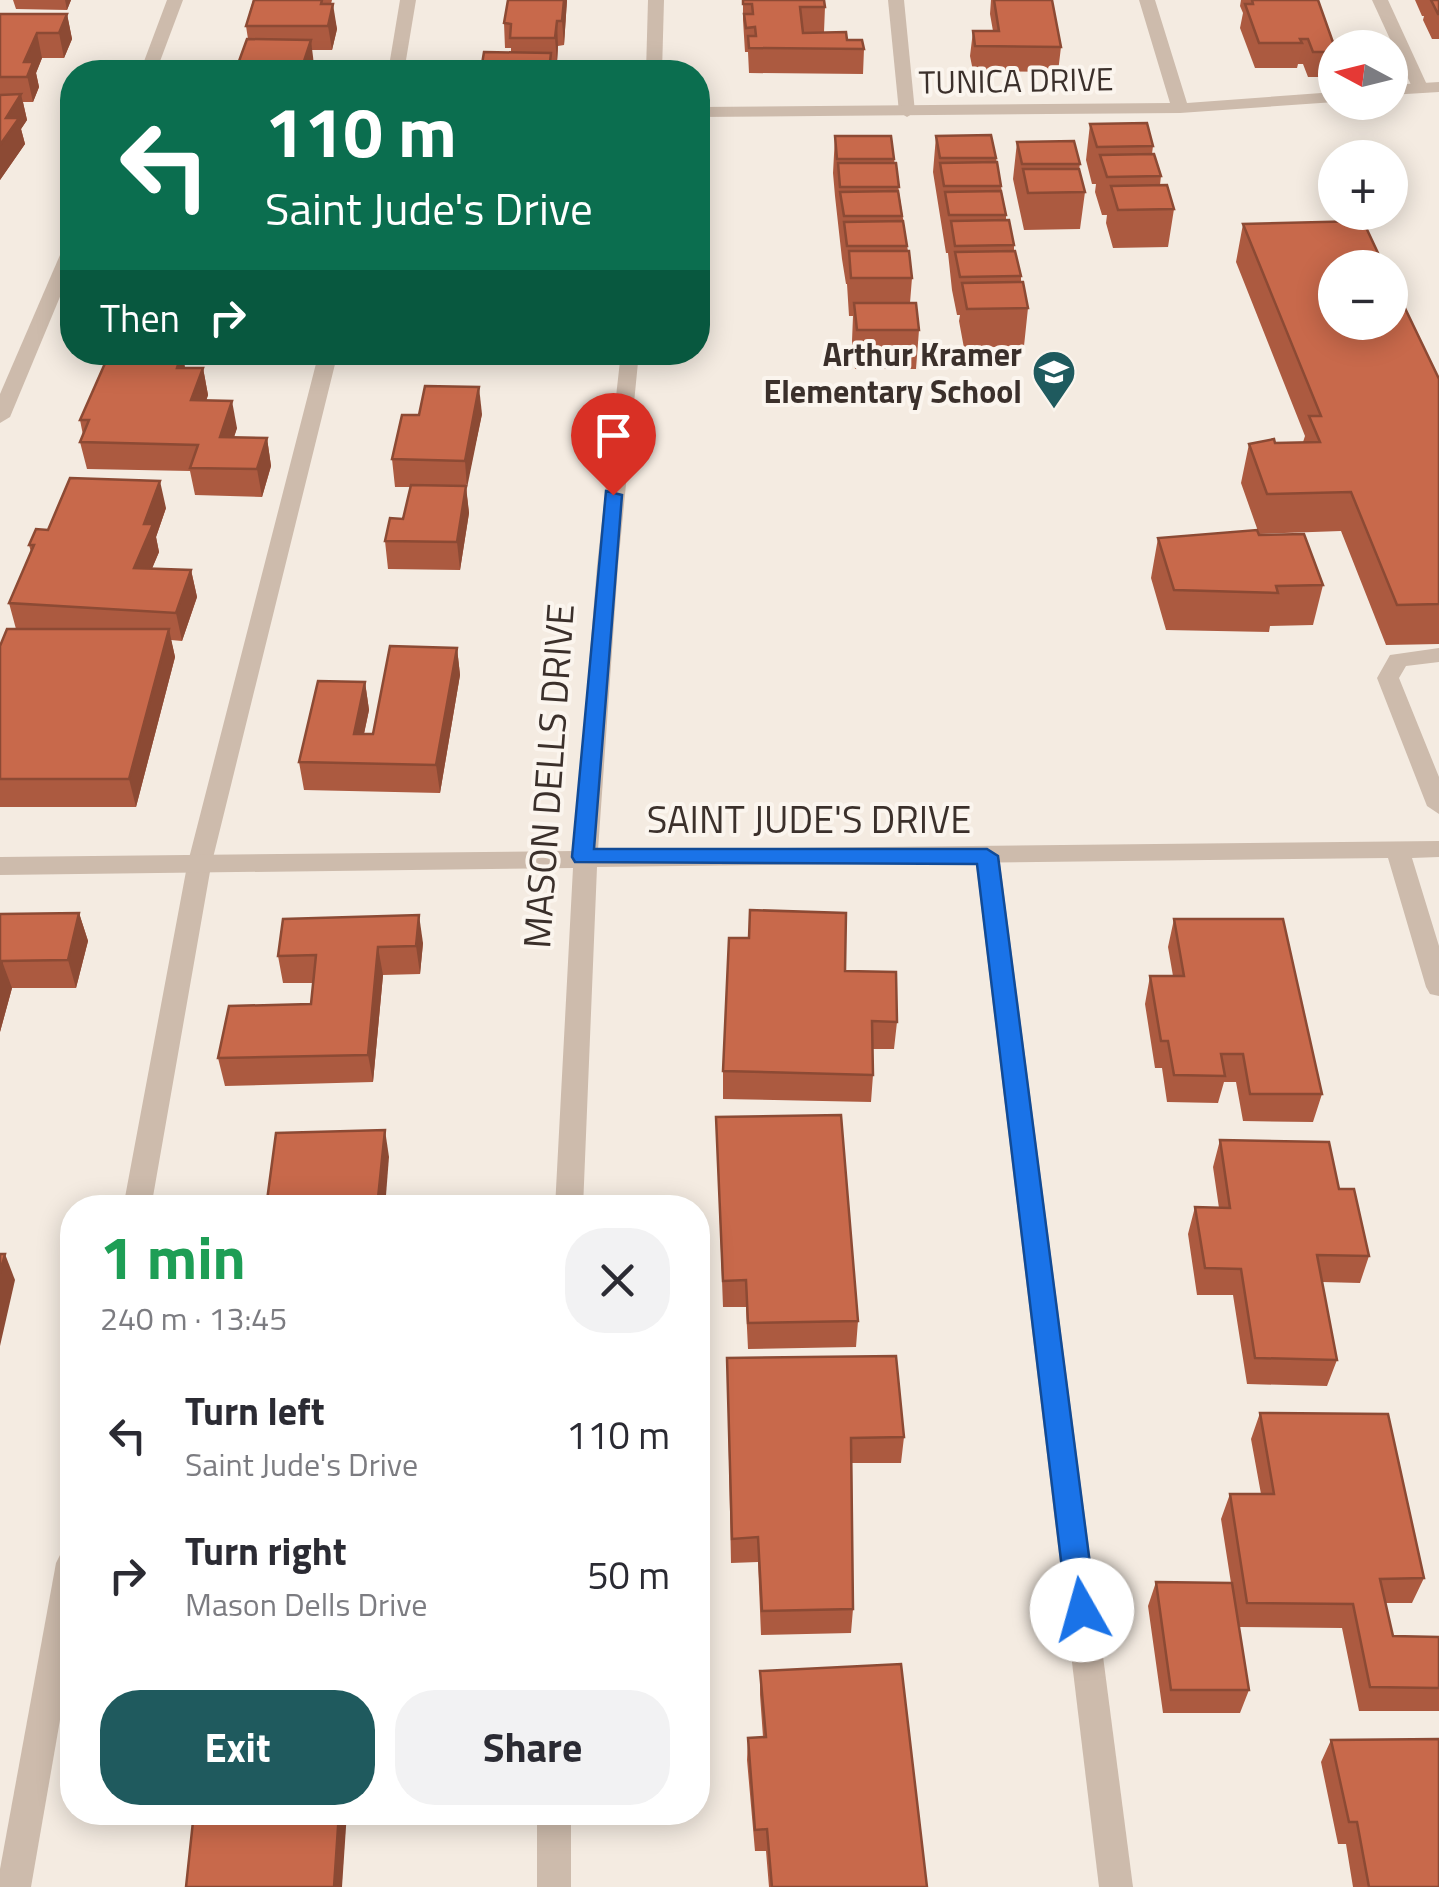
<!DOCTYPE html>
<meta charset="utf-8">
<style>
body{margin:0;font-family:"Titillium Web",sans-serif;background:#f2f2f3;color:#2b2b33;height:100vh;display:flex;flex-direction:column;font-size:38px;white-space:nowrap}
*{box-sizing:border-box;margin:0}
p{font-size:32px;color:#7c7c81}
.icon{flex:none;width:55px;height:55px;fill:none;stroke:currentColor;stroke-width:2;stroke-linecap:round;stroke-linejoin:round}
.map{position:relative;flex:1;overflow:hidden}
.panel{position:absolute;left:60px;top:1195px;width:650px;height:630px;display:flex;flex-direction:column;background:#fff;border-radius:40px;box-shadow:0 5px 25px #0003}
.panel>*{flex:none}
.banner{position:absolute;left:60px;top:60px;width:650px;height:305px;border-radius:40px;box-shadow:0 5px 25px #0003;background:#0b6e4f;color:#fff;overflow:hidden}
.needle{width:65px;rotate:277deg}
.tools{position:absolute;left:1318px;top:30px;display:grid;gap:20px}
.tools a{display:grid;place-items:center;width:90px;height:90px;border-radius:50%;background:#fff;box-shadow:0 5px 25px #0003;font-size:50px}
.pin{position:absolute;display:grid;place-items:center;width:85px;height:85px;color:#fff;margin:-102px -42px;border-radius:50% 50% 50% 0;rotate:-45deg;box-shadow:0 0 10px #0007}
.pin .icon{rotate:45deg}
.me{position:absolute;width:110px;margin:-55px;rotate:353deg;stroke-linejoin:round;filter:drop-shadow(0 0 8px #0008)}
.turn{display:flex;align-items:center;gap:35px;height:210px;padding:0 40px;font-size:45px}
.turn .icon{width:130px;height:130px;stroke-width:2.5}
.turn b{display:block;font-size:70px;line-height:85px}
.then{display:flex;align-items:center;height:95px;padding:0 40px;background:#0003;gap:20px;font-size:38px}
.round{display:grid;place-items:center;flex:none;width:105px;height:105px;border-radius:40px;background:#f2f2f3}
.headline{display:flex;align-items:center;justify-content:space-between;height:170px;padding:0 40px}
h1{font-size:60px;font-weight:700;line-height:75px;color:#1e9e55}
.primary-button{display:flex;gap:20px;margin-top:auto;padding:20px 40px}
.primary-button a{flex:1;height:115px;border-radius:40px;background:#1f5a5e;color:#fff;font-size:40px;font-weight:700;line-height:115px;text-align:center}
.primary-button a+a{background:#f2f2f3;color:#2b2b33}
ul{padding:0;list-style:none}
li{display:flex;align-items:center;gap:30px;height:140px;padding:0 40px}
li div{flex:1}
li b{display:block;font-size:38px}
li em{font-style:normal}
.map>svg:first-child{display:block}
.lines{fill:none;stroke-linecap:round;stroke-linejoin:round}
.service{fill:#cdbbac;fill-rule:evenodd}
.minor{fill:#cdbbac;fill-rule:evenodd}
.wall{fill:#ac5a40}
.shaded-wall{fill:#8c4a34}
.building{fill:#c8694b;stroke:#8c4a34;stroke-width:2.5}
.route{fill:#1a73e8;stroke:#114b97;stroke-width:2.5}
.labels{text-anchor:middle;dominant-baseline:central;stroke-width:8;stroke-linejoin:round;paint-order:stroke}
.far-street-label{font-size:32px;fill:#3b302b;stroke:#fbf5ee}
.far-poi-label{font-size:32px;font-weight:bold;fill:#3b302b;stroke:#fbf5ee;text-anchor:end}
.street-label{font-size:38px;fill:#3b302b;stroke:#fbf5ee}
</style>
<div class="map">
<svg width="1439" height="1887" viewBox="0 0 1439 1887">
<rect width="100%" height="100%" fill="#f4ebe1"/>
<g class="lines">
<g class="service">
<polygon points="400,0 416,0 404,72 388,72"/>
<polygon points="888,0 904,0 915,112 907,117 899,112"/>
<polygon points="1372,0 1388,0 1428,87 1426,90 1412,87"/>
<polygon points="319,352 338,352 211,866 151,1208 123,1208 187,866"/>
<polygon points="1439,648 1439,662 1406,666 1399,678 1439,777 1439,814 1427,806 1377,678 1390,655"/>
<polygon points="987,848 999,856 1133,1887 1099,1887 975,856"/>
<polygon points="72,1549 72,1651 31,1887 0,1887 0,1869 56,1563 61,1553"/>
</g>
<g class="minor">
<polygon points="167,0 183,0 156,72 140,72"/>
<polygon points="648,0 664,0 662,72 646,72"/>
<polygon points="1139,0 1155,0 1187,103 1335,92 1335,102 1180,113 698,117 698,107 1170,103"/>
<polygon points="1439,82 1439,92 1390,95 1390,85"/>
<polygon points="72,243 72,268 10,417 0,423 0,394 63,248"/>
<polygon points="621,352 639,352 618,566 598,850 1439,841 1439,857 1412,858 1439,946 1439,996 1430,994 1426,987 1388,858 597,867 583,1208 555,1208 573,868 0,875 0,857 574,851 597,566"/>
<rect x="537" y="1812" width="34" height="75"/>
</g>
</g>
<g class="wall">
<polygon points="13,0 71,0 67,10 16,9"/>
<polygon points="253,0 332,0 331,4 337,29 332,50 312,50 238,64 248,39 246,26"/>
<polygon points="567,0 564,45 558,46 557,62 552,63 552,72 483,72 482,64 511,52 511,48 505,48 504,23"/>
<polygon points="743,0 825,7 824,32 847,40 864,49 863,74 749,73 748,52 745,52 743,20"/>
<polygon points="991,0 1052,0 1061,47 1058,72 973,71 970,56 973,31 993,31 990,14"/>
<polygon points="1241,0 1318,0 1335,48 1335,60 1332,77 1308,77 1303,64 1298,64 1297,68 1255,68 1240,28 1243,13 1240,6"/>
<polygon points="1415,0 1439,0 1439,39 1432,39 1423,20 1424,16 1422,16"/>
<polygon points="0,14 67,14 72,39 64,58 42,58 36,73 39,87 33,102 23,102 27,120 21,129 25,144 0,180"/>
<polygon points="1090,124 1153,146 1152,154 1161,176 1160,185 1174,209 1168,247 1113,248 1106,223 1107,215 1102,215 1095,192 1096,184 1092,184 1086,160"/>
<polygon points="835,136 894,159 912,278 910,303 919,330 916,369 855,369 852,341 853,316 849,316 847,284 846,284 842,259 835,196 833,173"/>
<polygon points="936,136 996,158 1006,215 1006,220 1014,245 1014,251 1021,276 1021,282 1028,308 1024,346 964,348 959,321 960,315 957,315 952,290 948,253 946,253 933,172"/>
<polygon points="1017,142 1080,164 1079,169 1085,192 1080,229 1024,230 1013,179"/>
<polygon points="1243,224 1439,379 1439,644 1386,645 1341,531 1259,534 1241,483 1249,444 1303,442 1305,436 1236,262"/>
<polygon points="110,352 220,352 219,357 183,356 185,368 203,368 208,395 206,401 237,428 234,437 267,438 271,466 262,497 195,495 190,471 87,469 80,442 83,435 80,420"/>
<polygon points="436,352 483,352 481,360 437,357"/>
<polygon points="482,414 466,488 469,513 460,570 388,569 385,541 403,519 410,487 395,487 392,459"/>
<polygon points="166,508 156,537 159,552 152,568 191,570 197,597 182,641 171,640 175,657 136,807 0,807 0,646 16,629 9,603 31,552 29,545 48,530"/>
<polygon points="1259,535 1323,585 1313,625 1270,626 1269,632 1166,630 1151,578 1158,538"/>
<polygon points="457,648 460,675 440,793 304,790 299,762 365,682 369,710 364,734 373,734"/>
<polygon points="79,913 88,941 76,988 12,988 0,1032 0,914"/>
<polygon points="1174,919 1322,1094 1313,1122 1243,1121 1236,1082 1224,1082 1218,1103 1167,1102 1162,1068 1155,1068 1145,1004 1150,976 1173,976 1168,947"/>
<polygon points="749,938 845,971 897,1022 894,1049 873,1049 873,1075 871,1102 723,1099 723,1071"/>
<polygon points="423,943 420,974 383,975 373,1082 225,1086 218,1058 311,1004 313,983 283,983 278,956"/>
<polygon points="716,1117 858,1321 856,1347 748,1349 746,1307 723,1307"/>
<polygon points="1220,1140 1339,1189 1369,1256 1360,1283 1322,1282 1337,1360 1327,1386 1247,1384 1233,1295 1197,1295 1188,1234 1195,1207 1219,1208 1213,1167"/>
<polygon points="727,1358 904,1437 901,1463 852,1463 853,1609 851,1633 761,1635 758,1562 731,1563"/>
<polygon points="1260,1413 1424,1578 1412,1603 1386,1603 1393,1636 1439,1637 1439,1711 1359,1711 1342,1628 1239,1627 1249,1690 1240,1713 1163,1713 1148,1606 1156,1582 1231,1583 1221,1519 1230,1494 1261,1494 1251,1439"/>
<polygon points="760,1671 927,1887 769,1887 766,1851 755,1851 747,1760 748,1738 763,1737 760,1695"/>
<polygon points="1331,1740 1439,1887 1353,1887 1346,1844 1338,1844 1321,1762"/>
</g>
<g class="shaded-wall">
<polygon points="65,0 71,0 67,10"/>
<polygon points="564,0 567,0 564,45 562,21"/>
<polygon points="333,4 337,29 332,50 328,26"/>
<polygon points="67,14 72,39 64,58 59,33"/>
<polygon points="557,21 558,46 557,62 555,38"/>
<polygon points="37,33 42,58 36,73 39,87 33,102 24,62"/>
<polygon points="311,40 314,65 303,64"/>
<polygon points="21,94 27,120 21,129 25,144 0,180 0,145 6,118"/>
<polygon points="182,352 187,379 177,368"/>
<polygon points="203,368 208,395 197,427 191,400"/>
<polygon points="479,387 482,414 467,488 465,461"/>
<polygon points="232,401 237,428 225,464 220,437"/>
<polygon points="267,438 271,466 262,497 257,469"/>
<polygon points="160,481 166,508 156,537 159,552 141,595 134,568 144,524"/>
<polygon points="466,486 469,513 460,570 457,542"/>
<polygon points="191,570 197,597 182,641 176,613"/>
<polygon points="169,629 175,657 136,807 129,779"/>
<polygon points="457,648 460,675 440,793 436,765"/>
<polygon points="365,682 369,710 358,761 354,734"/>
<polygon points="79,913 88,941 76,988 68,960"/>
<polygon points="419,915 423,943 420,974 416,946"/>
<polygon points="378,947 383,975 373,1082 368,1055"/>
<polygon points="2,961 12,988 0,1032 0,969"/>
<polygon points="385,1130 389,1157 385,1208 377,1208"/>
<polygon points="5,1254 15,1280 0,1346 0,1273"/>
<polygon points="339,1812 347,1812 342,1887 334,1887"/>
</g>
<g class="building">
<polygon points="254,0 322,0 321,4 333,4 328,26 246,26"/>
<polygon points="508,0 564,0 562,21 557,21 555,38 510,38 511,24 504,23"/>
<polygon points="743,0 824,0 825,7 800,7 803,33 846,32 847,40 862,40 864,49 749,48 748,36 756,36 755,27 746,28 744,14 753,14 752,4 743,4"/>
<polygon points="994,0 1052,0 1061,47 975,46 973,31 999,31"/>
<polygon points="1252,0 1318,0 1335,48 1335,52 1313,52 1308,39 1300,39 1302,43 1259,43 1245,4 1253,4"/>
<polygon points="1431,0 1439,0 1439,14 1438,14"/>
<polygon points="0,14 67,14 59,33 37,33 24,62 33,62 27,77 0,77"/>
<polygon points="247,39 311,40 303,64 327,65 324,72 220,72 224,63 238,64"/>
<polygon points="484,52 551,53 550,62 541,62 539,72 488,72 490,64 482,64"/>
<polygon points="21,94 6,118 19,118 0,145 0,95"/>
<polygon points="1147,123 1153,146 1097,147 1090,124"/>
<polygon points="991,135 996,158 940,158 936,136"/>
<polygon points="835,136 891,136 894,159 837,159"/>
<polygon points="1074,141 1080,164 1022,164 1017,142"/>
<polygon points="1154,154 1161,176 1107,177 1100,155"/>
<polygon points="997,162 1001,186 944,186 940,163"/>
<polygon points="838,163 896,163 899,187 840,187"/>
<polygon points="1023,169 1079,169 1085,192 1028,193"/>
<polygon points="1167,185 1174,209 1118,210 1111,186"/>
<polygon points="898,191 902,216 844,216 840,192"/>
<polygon points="1001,191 1006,215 949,215 945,192"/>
<polygon points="1009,220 1014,245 955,246 951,221"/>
<polygon points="903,221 907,246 847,246 844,222"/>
<polygon points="1363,221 1385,268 1335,268 1335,322 1390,322 1390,277 1439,379 1439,604 1397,605 1351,492 1267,494 1249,444 1274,439 1275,443 1320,442 1309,416 1321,416 1243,224"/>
<polygon points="849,251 909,251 912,278 851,278"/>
<polygon points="1015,251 1021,276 960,277 955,252"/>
<polygon points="1023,282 1028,308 967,309 962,283"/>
<polygon points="854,303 916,303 919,330 857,330"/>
<polygon points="110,352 182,352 177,368 203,368 191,400 232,401 220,437 267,438 257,469 190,468 198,445 80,442 89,420 80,420"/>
<polygon points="425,386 479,387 465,461 392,459 402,415 419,415"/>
<polygon points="70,478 160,481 144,524 153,524 134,568 191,570 176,613 9,603 34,545 29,545 36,529 48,530"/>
<polygon points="411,485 466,486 457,542 385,541 390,518 403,519"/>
<polygon points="1257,530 1259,535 1304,534 1323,585 1276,586 1278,593 1174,590 1158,538"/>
<polygon points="7,629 169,629 129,779 0,779 0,646"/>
<polygon points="390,646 457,648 436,765 299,762 318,681 365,682 354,734 373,734"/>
<polygon points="750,910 846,913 845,971 896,972 897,1022 872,1021 873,1075 723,1071 729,938 749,938"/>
<polygon points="79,913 68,960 2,961 0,969 0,914"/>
<polygon points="419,915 416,946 378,947 368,1055 218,1058 229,1006 311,1004 316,955 278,956 283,919"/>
<polygon points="1174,919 1283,919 1322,1094 1250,1094 1243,1054 1221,1054 1225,1076 1174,1075 1168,1041 1161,1041 1150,976 1184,976"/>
<polygon points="841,1115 858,1321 748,1323 746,1280 723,1281 716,1117"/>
<polygon points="385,1130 377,1208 266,1208 276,1133"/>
<polygon points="1220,1140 1329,1142 1339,1189 1354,1189 1369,1256 1317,1255 1337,1360 1255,1358 1241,1269 1205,1268 1195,1207 1230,1208"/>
<polygon points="0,1254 5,1254 0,1273"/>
<polygon points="896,1356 904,1437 851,1438 853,1609 762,1611 758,1537 732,1539 727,1358"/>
<polygon points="1260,1413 1388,1414 1424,1578 1380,1579 1393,1636 1439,1637 1439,1688 1370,1687 1353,1604 1247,1603 1230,1494 1274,1494"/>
<polygon points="1156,1582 1232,1583 1249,1690 1171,1690"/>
<polygon points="901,1664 927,1887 772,1887 767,1829 755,1830 748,1738 766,1737 760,1671"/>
<polygon points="1439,1739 1439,1887 1369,1887 1357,1822 1349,1822 1331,1740"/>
<polygon points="194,1812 339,1812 334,1887 186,1887"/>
</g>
<polygon class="route" points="606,491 622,495 594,849 987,849 998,856 1096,1610 1092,1619 1082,1623 1071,1619 1067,1610 977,864 575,862 572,857"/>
<defs>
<symbol id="school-pin" viewBox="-11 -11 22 30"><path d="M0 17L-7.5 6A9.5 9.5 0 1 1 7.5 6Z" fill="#1f5a5e" stroke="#fbf5ee"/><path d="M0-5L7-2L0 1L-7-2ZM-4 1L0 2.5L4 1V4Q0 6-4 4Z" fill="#fff"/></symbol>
</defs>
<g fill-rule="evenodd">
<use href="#school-pin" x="1029" y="347" width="50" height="68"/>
</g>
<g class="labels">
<g class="far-street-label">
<text transform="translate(1016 80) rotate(-1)">TUNICA DRIVE</text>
</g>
<g class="far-poi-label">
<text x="1022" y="354">Arthur Kramer<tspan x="1022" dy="37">Elementary School</tspan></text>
</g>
<g class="street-label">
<text transform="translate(548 776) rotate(-86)">MASON DELLS DRIVE</text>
<text x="809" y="819">SAINT JUDE'S DRIVE</text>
</g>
</g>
</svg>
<div class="tools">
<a><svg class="needle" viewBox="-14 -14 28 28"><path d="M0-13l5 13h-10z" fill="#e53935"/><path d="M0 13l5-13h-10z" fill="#7c7c81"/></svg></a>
<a>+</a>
<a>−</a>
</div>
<div class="pin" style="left:613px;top:495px;background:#d93025"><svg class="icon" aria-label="arrive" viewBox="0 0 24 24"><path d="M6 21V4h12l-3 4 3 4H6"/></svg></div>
<svg class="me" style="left:1082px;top:1610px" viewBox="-20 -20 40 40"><circle r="19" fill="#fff"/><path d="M0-13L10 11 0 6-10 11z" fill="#1a73e8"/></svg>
<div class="banner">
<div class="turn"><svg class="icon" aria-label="left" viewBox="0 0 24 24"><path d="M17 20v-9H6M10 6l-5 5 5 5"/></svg><div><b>110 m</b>Saint Jude's Drive</div></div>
<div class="then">Then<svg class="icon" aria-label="right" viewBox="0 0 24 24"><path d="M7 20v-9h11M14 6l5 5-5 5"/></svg></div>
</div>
<section class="panel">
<div class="headline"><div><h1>1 min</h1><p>240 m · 13:45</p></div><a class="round"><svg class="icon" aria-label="close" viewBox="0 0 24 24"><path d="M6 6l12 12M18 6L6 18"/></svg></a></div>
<ul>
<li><svg class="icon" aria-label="left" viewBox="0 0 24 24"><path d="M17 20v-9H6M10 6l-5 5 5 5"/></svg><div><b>Turn left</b><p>Saint Jude's Drive</p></div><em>110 m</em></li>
<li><svg class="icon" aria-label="right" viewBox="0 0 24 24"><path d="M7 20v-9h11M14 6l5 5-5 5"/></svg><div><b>Turn right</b><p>Mason Dells Drive</p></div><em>50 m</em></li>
</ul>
<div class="primary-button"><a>Exit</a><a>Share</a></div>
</section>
</div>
